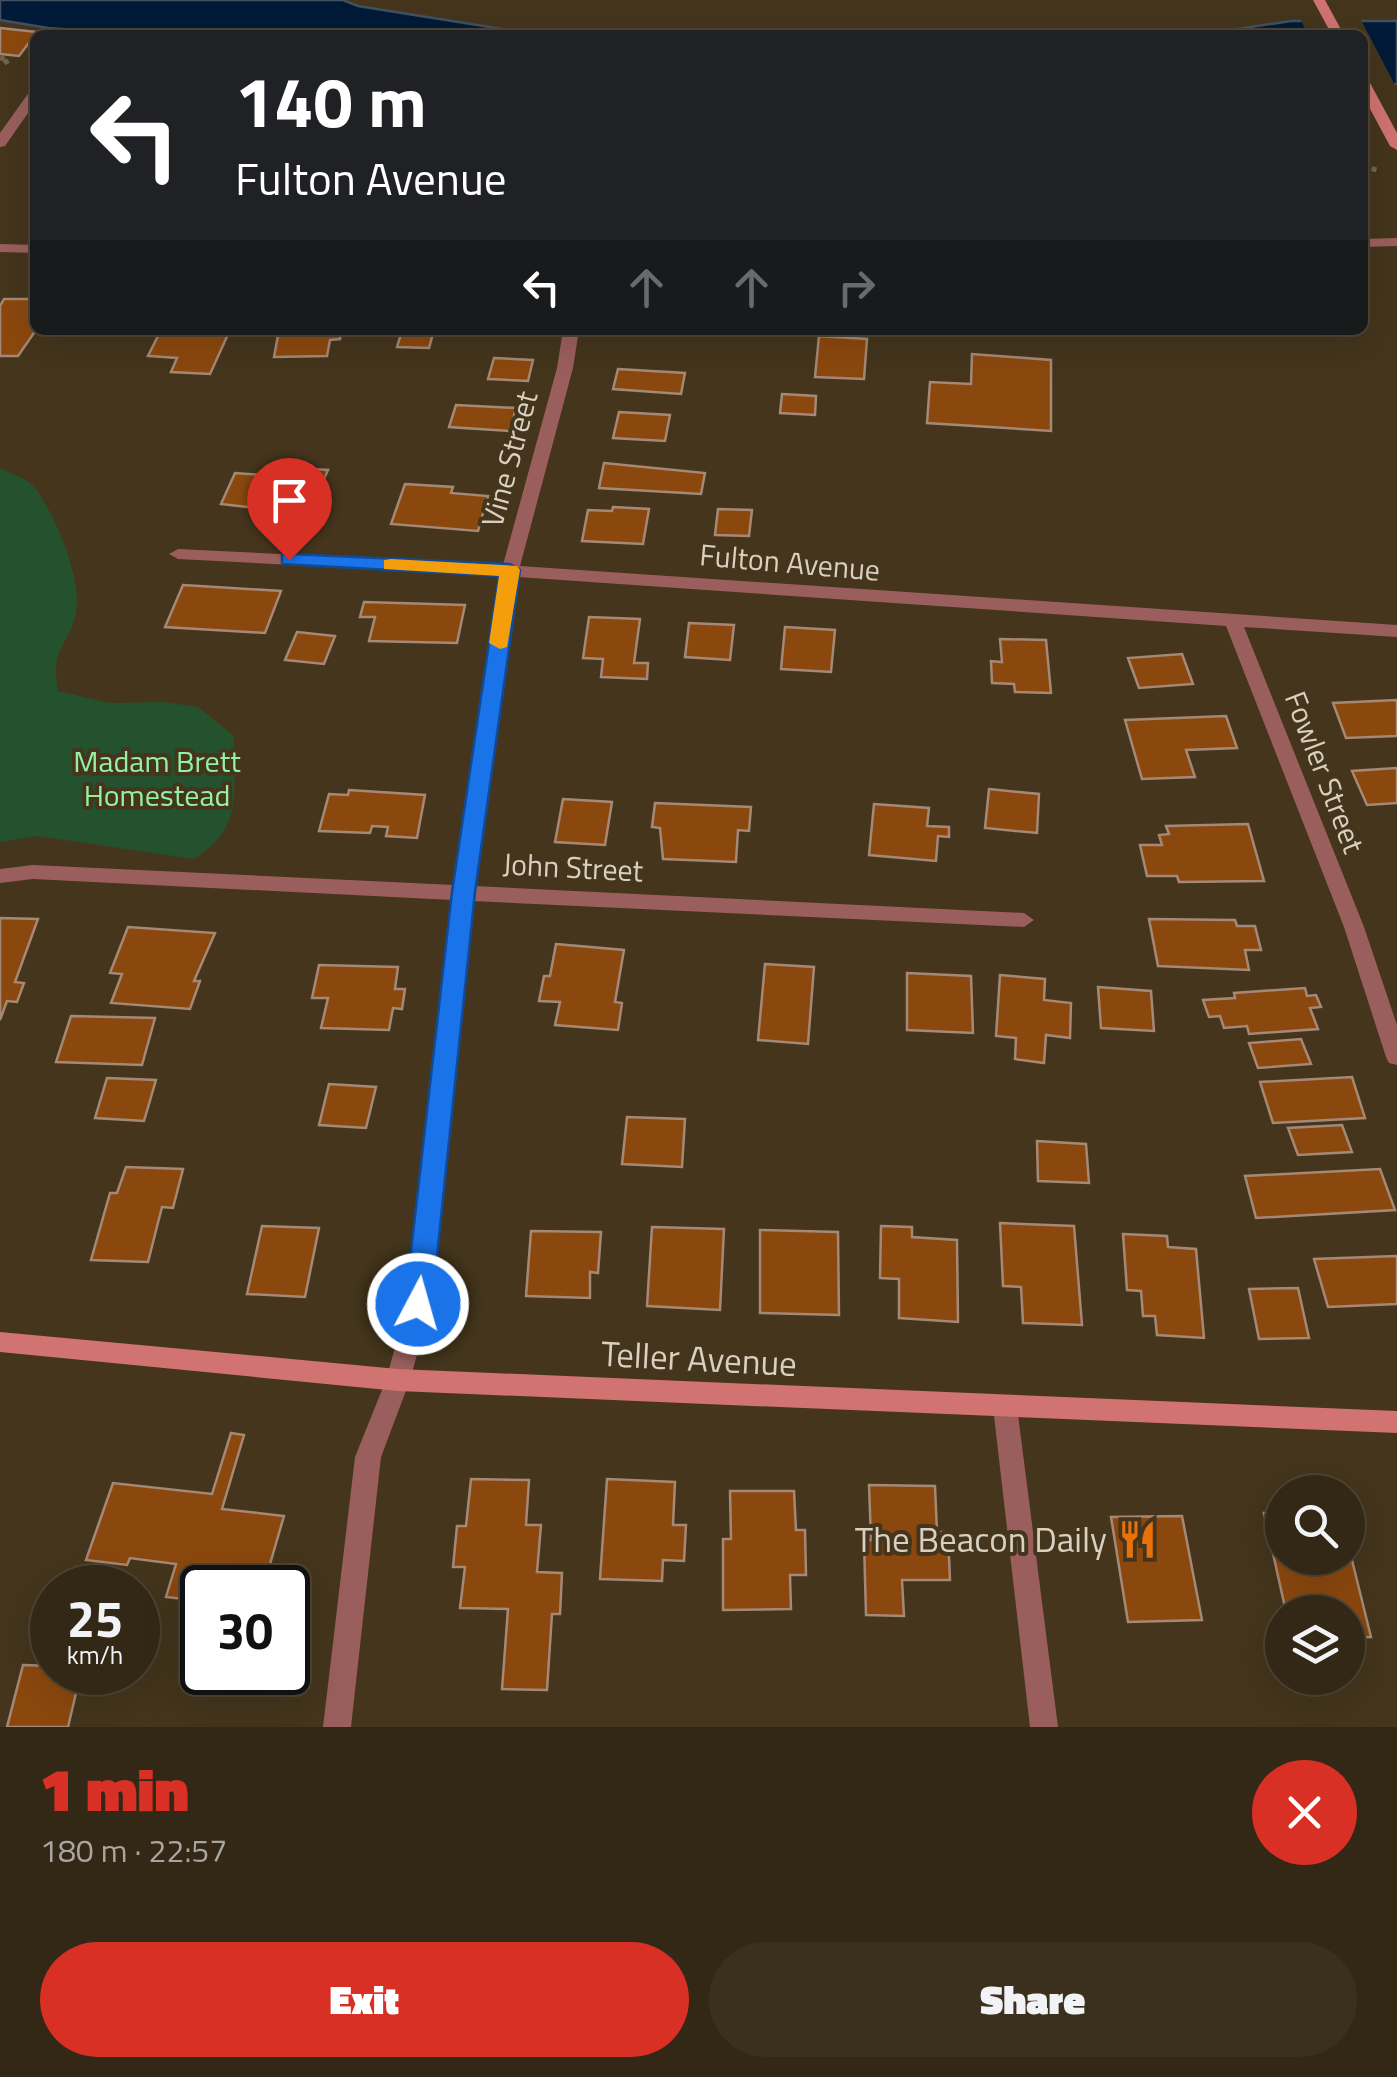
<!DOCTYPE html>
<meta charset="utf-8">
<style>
body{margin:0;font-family:"Titillium Web",sans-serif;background:#3b301e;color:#f1f3f6;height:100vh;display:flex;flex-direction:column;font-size:38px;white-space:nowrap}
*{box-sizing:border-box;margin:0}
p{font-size:32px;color:#a9a6a0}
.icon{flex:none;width:55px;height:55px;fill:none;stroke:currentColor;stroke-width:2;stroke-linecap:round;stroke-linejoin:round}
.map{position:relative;height:1727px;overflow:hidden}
.sheet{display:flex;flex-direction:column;background:#332815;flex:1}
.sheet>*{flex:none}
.banner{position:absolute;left:30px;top:30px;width:1338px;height:305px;border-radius:15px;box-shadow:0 10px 40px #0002,0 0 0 2px #4e4434;background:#202124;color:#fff;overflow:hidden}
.controls{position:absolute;left:1265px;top:1475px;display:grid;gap:20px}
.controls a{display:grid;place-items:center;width:100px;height:100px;border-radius:50%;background:#332815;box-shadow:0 10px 40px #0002,0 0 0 2px #4e4434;font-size:50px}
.speed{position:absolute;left:30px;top:1565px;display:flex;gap:20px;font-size:50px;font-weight:700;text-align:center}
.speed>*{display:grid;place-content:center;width:130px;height:130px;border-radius:50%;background:#332815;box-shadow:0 10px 40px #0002,0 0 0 2px #4e4434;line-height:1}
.speed small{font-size:25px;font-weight:400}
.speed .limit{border:5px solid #111;border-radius:15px;background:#fff;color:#111}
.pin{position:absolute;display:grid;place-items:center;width:85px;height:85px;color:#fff;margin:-102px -42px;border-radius:50% 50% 50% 0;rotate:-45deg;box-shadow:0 0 10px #0007}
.pin .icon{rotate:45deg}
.me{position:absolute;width:110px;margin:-55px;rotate:6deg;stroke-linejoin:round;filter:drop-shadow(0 0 8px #0008)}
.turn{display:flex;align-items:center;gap:35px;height:210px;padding:0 40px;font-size:45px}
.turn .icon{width:130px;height:130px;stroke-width:2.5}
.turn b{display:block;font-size:70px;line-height:85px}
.lanes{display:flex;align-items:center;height:95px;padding:0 40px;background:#0003;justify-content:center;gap:50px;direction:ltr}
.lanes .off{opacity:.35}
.round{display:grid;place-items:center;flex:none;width:105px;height:105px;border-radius:52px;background:#3b301e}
.summary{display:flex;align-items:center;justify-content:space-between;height:170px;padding:0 40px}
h1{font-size:60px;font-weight:800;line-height:75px;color:#d93025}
.action{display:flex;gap:20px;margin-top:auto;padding:20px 40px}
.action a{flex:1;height:115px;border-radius:60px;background:#d93025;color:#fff;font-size:40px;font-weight:800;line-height:115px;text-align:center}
.action a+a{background:#3b301e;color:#f1f3f6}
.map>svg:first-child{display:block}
.green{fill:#25522e}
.water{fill:#001a38;stroke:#415161;stroke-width:2.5}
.pier{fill:#44351c}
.building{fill:#8b480e;stroke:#a58875;stroke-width:2.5}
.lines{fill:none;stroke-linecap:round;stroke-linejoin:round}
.path{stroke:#71644e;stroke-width:5;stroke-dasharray:5 5;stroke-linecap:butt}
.lane{fill:#9a5f5d;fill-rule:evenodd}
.street{fill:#9a5f5d;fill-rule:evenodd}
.secondary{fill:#d07371;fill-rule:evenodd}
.route{fill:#1a73e8;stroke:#114b97;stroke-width:2.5}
.slow{fill:#f59e0b}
.labels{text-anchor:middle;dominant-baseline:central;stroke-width:8;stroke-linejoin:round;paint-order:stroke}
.street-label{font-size:30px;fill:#dad0c2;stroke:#44351c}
.park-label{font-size:30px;fill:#92f1a3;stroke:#44351c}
.near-street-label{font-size:35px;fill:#dad0c2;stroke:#44351c}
.near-poi-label{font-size:35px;fill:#dad0c2;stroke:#44351c;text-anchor:end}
</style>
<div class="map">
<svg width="1397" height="1727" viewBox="0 0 1397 1727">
<rect width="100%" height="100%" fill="#44351c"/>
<path class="green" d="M0 468C10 473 26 478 34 487 55 513 85 584 75 617 65 650 51 649 58 691L109 703 163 702 198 707 234 736C232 789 247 825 194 859L38 836 0 842Z"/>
<g class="water">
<polygon points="0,0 343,0 358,6 540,35 154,35 48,28 0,20"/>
<polygon points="1291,21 1397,21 1397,84 1363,86 1362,35 989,35 1211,33"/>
</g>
<polygon class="pier" points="1299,16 1359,16 1397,89 1362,91 1362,35 1308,35"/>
<g class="building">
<polygon points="0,28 37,32 19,56 0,54"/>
<polygon points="4,299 35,299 36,330 18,356 0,356 0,306"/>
<polygon points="161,330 230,330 210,374 171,372 177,358 148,356"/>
<polygon points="279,330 341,330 340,339 330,340 327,356 274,357"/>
<polygon points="384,330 434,330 429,348 397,347 401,334 383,333"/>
<polygon points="819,336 867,339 864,379 815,377"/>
<polygon points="972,354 1051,360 1051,431 927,423 930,382 971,384"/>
<polygon points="494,358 533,360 528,381 488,379"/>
<polygon points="618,369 685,373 681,394 613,389"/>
<polygon points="782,394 816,396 815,415 780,413"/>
<polygon points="456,405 516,408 510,431 449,427"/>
<polygon points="619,412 670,415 665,441 613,438"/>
<polygon points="604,463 705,473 701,494 599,488"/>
<polygon points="296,468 328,470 309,514 221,504 235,473 292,477"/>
<polygon points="405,484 453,487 451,493 488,496 478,531 391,524"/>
<polygon points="613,507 649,509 643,544 582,541 588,510 612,511"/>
<polygon points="718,509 752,510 749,536 715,535"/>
<polygon points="183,585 281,591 265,633 165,627"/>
<polygon points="364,602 465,605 457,643 369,641 375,617 360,617"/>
<polygon points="589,617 640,619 634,663 648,663 647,679 601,677 603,659 583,658"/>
<polygon points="689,623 734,625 730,660 685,657"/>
<polygon points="785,627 835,630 831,672 781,669"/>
<polygon points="297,632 335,636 324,664 285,660"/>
<polygon points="1000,639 1046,640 1051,693 1015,692 1014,684 992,683 991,661 1002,662"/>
<polygon points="1182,654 1193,684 1139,688 1128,658"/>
<polygon points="1397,700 1397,736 1346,738 1333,703"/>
<polygon points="1226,716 1237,748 1186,750 1195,777 1142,779 1125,720"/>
<polygon points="1397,768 1397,803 1367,805 1352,771"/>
<polygon points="989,789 1039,794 1037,833 985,828"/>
<polygon points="349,790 425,795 417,838 386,836 388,827 372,826 370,833 319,831 329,794 348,795"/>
<polygon points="563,799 612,802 605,845 555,842"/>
<polygon points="655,803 751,807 749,831 738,830 736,862 663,859 660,828 652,827"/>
<polygon points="874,804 929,808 927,826 949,827 949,837 938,836 936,861 869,855"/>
<polygon points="1248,824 1264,881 1179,882 1177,876 1147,876 1140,845 1162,845 1159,835 1169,834 1166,826"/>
<polygon points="0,918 38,919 15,982 24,983 17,1002 7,1001 0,1020"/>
<polygon points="1149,919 1235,920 1237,926 1255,926 1261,950 1245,950 1249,970 1158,966"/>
<polygon points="128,927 215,933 194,981 200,981 190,1009 111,1003 122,974 110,973"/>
<polygon points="556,944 624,950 615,1002 622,1003 618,1030 555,1025 560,1002 539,1001 544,976 550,976"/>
<polygon points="765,964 814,967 808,1044 758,1040"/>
<polygon points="319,965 398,967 395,989 405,989 402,1009 393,1008 389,1030 321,1028 328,998 312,998"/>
<polygon points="907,973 971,976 973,1033 907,1030"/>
<polygon points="1000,975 1045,979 1044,1000 1071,1003 1070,1038 1046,1035 1044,1063 1015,1059 1016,1038 996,1036"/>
<polygon points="1098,987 1151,991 1154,1031 1101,1028"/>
<polygon points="1305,988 1307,996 1316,995 1321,1007 1310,1008 1318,1029 1249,1034 1247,1026 1224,1028 1220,1016 1209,1017 1203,1000 1235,998 1234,993"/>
<polygon points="71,1016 155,1018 142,1065 56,1062"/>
<polygon points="1301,1039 1311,1064 1258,1068 1249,1043"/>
<polygon points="1352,1077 1365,1118 1273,1123 1260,1082"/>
<polygon points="107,1078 156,1080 144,1121 95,1118"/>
<polygon points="329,1084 376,1087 366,1128 319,1125"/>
<polygon points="627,1117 685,1119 682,1167 622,1164"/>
<polygon points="1342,1125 1352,1152 1298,1155 1288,1128"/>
<polygon points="1037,1141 1086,1144 1089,1183 1038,1181"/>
<polygon points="126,1167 183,1169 173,1208 162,1207 148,1262 91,1260 110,1193 117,1193"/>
<polygon points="1380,1169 1395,1210 1256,1218 1245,1176"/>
<polygon points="1000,1223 1074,1226 1082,1325 1023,1323 1021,1287 1003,1286"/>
<polygon points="262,1226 319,1228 305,1297 247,1294"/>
<polygon points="881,1226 912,1227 912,1237 957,1240 958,1322 899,1318 899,1279 880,1278"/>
<polygon points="652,1227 724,1229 720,1310 647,1306"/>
<polygon points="760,1230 838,1232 839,1315 760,1313"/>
<polygon points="531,1231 601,1232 598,1273 590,1272 590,1298 526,1296"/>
<polygon points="1123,1234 1167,1236 1168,1247 1196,1249 1204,1338 1157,1335 1155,1316 1143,1316 1141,1291 1127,1290"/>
<polygon points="1397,1256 1397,1304 1328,1307 1314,1259"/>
<polygon points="1298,1288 1309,1338 1259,1339 1249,1289"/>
<polygon points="231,1433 244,1435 222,1509 284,1516 263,1588 202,1588 202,1601 166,1597 176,1564 130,1558 127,1565 86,1560 113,1483 212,1494"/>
<polygon points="471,1479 529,1480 526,1525 541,1525 537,1572 562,1573 560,1614 552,1614 547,1690 502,1689 508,1609 460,1608 465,1567 453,1567 457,1526 466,1526"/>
<polygon points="607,1479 675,1482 673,1525 686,1525 684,1561 663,1560 662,1581 600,1579"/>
<polygon points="869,1485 935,1486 937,1532 948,1532 950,1580 902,1580 904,1616 866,1615 864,1541 871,1540"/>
<polygon points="730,1491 794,1491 796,1530 805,1530 806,1575 790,1575 791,1609 723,1610 723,1539 731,1539"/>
<polygon points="1282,1512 1282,1558 1348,1558 1348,1544 1371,1637 1348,1638 1348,1612 1286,1612 1264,1513"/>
<polygon points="1182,1516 1202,1620 1128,1622 1111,1517"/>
<polygon points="23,1665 52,1666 52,1672 81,1672 68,1727 7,1727"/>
</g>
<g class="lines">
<g class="path">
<polyline points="0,58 9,60 0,66"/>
<polyline points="1362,166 1381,171"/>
</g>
<polygon class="lane" points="35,90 35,103 5,146 0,147 0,133 30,91"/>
<g class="street">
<polygon points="1397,238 1397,246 1362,247 1362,239"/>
<polygon points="0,244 35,245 35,253 0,252"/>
<polygon points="563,330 579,330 573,368 520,566 1397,625 1397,637 1244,627 1364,927 1397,1025 1397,1065 1389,1063 1386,1057 1344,927 1226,626 518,577 474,886 1024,913 1034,920 1024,927 472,901 431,1304 410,1380 381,1457 351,1727 323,1727 355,1457 386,1380 407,1304 452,900 33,879 0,883 0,869 33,865 454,885 500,576 178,559 169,554 178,549 503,565 557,368"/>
<polygon points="1005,1396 1014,1399 1017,1407 1058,1727 1030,1727 993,1407 996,1399"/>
</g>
<g class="secondary">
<polygon points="1313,0 1325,0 1344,35 1332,35"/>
<polygon points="1362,77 1369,81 1397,133 1397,150 1390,146 1362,94"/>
<polygon points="0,1332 398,1369 1397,1411 1397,1433 398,1391 0,1352"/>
</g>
</g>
<polygon class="route" points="289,554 510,564 520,570 475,892 432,1304 428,1312 418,1316 409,1312 405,1304 452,892 499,576 282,564 282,555"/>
<polygon class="slow" points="391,559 517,566 520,570 507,647 500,649 489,643 499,576 384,569 384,560"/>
<defs>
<symbol id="restaurant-bare" viewBox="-9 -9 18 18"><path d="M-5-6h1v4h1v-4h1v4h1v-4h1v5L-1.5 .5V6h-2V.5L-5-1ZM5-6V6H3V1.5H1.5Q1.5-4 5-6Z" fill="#e8710a" stroke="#44351c" stroke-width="2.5" paint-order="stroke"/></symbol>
</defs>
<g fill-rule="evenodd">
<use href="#restaurant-bare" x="1110" y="1512" width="55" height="55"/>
</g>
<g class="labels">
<g class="street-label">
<text transform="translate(509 459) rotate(-75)">Vine Street</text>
<text transform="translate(790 562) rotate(5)">Fulton Avenue</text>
<text transform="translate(1325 772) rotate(69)">Fowler Street</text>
<text transform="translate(573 867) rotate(3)">John Street</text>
</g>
<g class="park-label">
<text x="157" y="761">Madam Brett<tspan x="157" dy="34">Homestead</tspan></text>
</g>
<g class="near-street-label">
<text transform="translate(699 1358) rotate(3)">Teller Avenue</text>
</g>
<g class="near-poi-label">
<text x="1107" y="1539">The Beacon Daily</text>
</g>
</g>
</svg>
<div class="controls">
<a><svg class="icon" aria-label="search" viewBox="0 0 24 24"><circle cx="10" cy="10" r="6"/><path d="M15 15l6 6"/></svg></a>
<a><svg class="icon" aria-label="layers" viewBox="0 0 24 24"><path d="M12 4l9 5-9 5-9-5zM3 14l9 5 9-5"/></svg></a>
</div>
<div class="speed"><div>25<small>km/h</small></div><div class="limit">30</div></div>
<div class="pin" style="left:289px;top:560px;background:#d93025"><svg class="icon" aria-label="arrive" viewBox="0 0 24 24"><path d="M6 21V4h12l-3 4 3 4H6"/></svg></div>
<svg class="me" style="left:418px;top:1304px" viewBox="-20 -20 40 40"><circle r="17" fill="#1a73e8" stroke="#fff" stroke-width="3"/><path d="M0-11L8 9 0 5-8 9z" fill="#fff"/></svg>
<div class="banner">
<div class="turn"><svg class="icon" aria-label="left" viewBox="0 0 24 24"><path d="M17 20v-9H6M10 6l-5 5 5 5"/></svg><div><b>140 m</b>Fulton Avenue</div></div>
<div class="lanes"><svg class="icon" aria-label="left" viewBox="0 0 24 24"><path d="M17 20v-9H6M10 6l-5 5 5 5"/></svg><svg class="icon off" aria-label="ahead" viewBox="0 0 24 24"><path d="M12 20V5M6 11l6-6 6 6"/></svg><svg class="icon off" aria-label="ahead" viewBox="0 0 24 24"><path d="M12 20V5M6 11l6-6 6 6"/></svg><svg class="icon off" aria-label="right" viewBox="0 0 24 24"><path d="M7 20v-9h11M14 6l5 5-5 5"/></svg></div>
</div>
</div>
<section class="sheet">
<div class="summary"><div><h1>1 min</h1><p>180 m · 22:57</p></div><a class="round" style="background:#d93025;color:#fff"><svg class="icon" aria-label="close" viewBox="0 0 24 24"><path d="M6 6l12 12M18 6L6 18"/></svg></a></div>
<div class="action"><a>Exit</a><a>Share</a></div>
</section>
